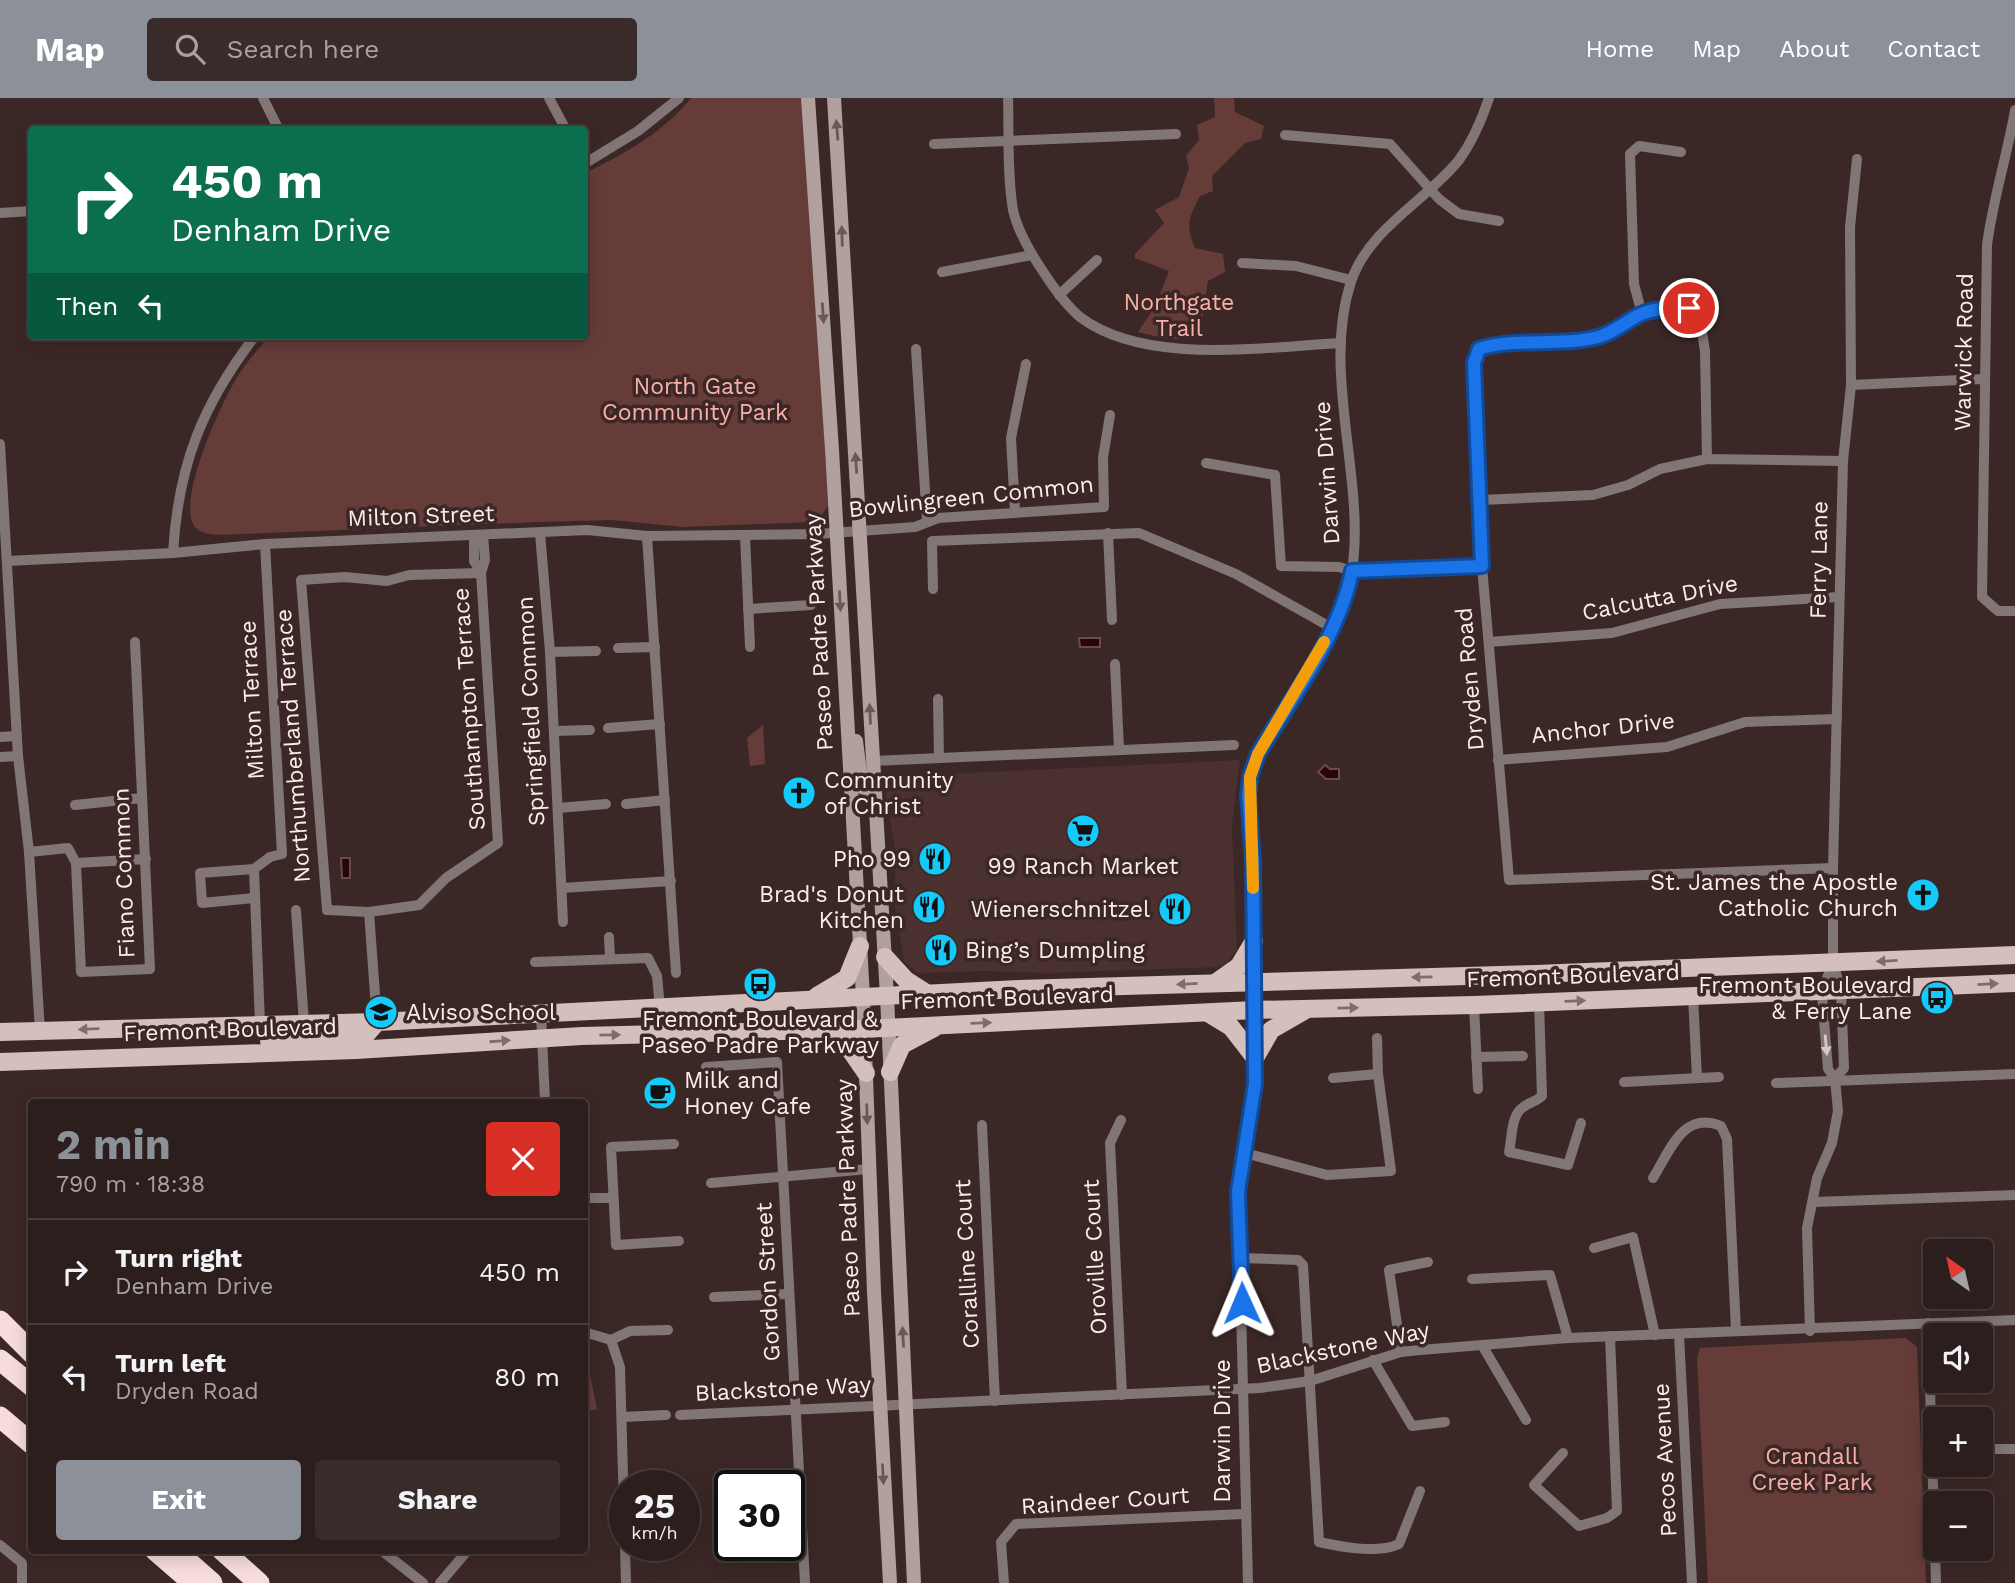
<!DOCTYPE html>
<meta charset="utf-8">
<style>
body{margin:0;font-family:"Work Sans",sans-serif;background:#382b29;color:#f1f3f6;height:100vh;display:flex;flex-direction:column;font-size:26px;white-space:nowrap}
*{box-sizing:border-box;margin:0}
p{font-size:23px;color:#a6a2a3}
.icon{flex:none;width:38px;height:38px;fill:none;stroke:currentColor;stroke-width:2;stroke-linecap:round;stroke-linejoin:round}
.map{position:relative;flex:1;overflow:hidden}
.side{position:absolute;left:28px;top:1001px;width:560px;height:455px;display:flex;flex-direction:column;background:#2c1e1c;border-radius:7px;box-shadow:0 4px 18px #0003,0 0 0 2px #483c3b}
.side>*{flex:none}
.hud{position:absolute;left:28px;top:28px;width:560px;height:214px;border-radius:7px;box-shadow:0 4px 18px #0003,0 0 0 2px #483c3b;background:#0b6e4f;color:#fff;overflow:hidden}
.needle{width:46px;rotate:326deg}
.buttons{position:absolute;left:1923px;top:1141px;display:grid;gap:14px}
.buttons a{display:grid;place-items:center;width:70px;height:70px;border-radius:7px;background:#2c1e1c;box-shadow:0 4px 18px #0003,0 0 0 2px #483c3b;font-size:35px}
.speed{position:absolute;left:609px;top:1372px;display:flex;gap:14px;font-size:35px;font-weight:700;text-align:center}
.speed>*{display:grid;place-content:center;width:91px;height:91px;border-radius:50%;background:#2c1e1c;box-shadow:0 4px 18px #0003,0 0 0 2px #483c3b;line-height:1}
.speed small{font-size:18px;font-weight:400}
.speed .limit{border:4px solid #111;border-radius:10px;background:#fff;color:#111}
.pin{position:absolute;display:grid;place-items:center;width:60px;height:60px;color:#fff;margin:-30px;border:4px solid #fff;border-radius:50%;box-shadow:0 2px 7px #0007}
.me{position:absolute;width:77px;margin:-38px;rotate:359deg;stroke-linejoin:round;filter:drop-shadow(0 0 5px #0008)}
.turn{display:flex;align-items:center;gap:24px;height:147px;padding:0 28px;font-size:32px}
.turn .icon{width:91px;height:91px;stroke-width:2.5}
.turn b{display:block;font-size:49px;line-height:60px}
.then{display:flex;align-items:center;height:66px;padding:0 28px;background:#0003;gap:14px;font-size:26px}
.round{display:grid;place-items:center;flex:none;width:74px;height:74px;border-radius:7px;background:#382b29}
.overview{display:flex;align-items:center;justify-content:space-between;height:119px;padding:0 28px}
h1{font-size:42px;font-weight:700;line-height:52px;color:#8c9099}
.primary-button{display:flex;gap:14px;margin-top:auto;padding:14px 28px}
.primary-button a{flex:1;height:80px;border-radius:7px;background:#8c9099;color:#fff;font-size:28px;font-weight:700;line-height:80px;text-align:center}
.primary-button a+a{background:#382b29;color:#f1f3f6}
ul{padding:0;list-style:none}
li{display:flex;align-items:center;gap:21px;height:105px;padding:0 28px;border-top:2px solid #483c3b}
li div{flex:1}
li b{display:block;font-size:26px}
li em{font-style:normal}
header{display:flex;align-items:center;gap:42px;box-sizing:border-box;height:98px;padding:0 35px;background:#8c9099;color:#fff}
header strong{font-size:33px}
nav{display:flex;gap:38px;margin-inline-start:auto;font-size:24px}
.search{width:490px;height:63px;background:#382b29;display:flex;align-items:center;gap:18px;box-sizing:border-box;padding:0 24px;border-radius:7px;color:#a6a2a3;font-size:26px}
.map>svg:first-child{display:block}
.built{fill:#4a302e}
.green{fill:#663c39}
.water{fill:#2a0506;stroke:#694b4b;stroke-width:2}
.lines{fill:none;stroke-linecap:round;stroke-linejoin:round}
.street{stroke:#817675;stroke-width:10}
.secondary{stroke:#b0a09e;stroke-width:14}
.primary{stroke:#d5bfbd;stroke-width:18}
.highway{stroke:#f6dcda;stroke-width:21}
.oneway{fill:#6a5856}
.oneway2{fill:#806c6a}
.oneway3{fill:#d6c9c8}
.route-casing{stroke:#114b97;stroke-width:18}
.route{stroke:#1a73e8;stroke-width:12}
.slow{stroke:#f59e0b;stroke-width:12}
.labels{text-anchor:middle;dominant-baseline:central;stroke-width:7;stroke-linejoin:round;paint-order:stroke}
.park-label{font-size:23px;fill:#fcafa9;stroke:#3b2826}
.street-label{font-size:23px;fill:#fbedec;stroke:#3b2826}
.poi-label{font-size:23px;fill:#fbedec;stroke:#3b2826;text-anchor:end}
</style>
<header>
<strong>Map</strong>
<div class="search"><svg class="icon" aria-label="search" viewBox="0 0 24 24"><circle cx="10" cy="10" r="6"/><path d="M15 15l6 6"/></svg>Search here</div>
<nav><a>Home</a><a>Map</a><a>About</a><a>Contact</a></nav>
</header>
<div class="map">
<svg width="2015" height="1485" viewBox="0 0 2015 1485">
<rect width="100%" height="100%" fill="#3b2826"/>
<polygon class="built" points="1240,662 1232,728 1237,852 1227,865 1219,869 1048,875 985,873 922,875 916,874 904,863 894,804 896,757 883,679"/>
<g class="green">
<path d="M691 0H804L806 3 828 408 821 418 810 424 683 429 612 422 536 424 242 436C229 436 206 440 196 430 175 409 216 318 229 294 238 274 255 254 270 238H584L585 75C623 57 664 34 691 0Z"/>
<path d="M1214 0H1234L1235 14 1264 28 1261 41 1245 45 1212 78 1213 93 1200 98C1189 119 1185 127 1195 150L1223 156 1225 174 1208 183 1199 241H1167L1138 234 1156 207 1169 173 1135 160V156L1164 125 1155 112 1179 99 1189 70 1186 58 1199 42 1197 27 1215 19Z"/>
<polygon points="763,627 765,666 750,668 747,640"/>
<polygon points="1906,1240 1917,1249 1926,1485 1708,1485 1697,1260 1700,1250"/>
<polygon points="589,1272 597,1311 585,1314 585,1273"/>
</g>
<g class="water">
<polygon points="1079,540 1100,540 1100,549 1080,549"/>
<polygon points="1325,667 1330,671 1339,671 1339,681 1326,681 1318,674"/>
<polygon points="341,760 350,760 350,780 342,780"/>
</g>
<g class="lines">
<g class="street">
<polyline points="263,0 279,32"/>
<polyline points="549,0 566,32"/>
<path d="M1008 0C1009 36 1007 76 1013 112 1018 135 1033 159 1046 178 1056 193 1067 208 1080 219 1145 268 1263 249 1340 245"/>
<path d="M2015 12C2007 58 1993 101 1987 147L1982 499 1998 513H2015"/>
<polyline points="1285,37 1390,46 1439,101 1459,116 1499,123"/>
<polyline points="934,46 1176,36"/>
<polyline points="584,66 638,33 679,0"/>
<polyline points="0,115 32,113"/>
<polyline points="1242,165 1296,168 1351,182"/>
<polyline points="942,174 1032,157"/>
<polyline points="1059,197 1097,162"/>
<polyline points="1642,216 1634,186 1630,56 1639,48 1681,54"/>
<polyline points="916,251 927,423"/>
<polyline points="1851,287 1983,281"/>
<polyline points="0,346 18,658 29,754 40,933"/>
<path d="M1707 361 1705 253 1700 222 1689 210C1674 209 1655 209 1641 216 1626 223 1614 235 1598 239 1559 249 1515 239 1479 252L1474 265 1482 468 1509 782 1833 770"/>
<polyline points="1206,365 1275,377 1281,468 1339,469 1352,473 1482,468"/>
<polyline points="1481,402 1593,397 1628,387 1660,371 1707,361 1843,363"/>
<polyline points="1015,414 1011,340 1026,266"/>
<polyline points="540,435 550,554 563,824"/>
<polyline points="1108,435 1112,522"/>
<polyline points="474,437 474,463 481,475"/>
<polyline points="647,438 676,875"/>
<polyline points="745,438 750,549"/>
<path d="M173 455C178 368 202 307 255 238"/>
<polyline points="7,463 173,455 265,446 587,432 647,438 818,436 915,429 938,420 1104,409 1103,360 1110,317"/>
<polyline points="481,475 409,477 387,483 345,479 301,482 327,812 369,814 419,807 446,780 498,745 481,475 485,462 483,437"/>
<polyline points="933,491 932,443 1139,435 1236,476 1332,530"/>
<polyline points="748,511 811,507"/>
<polyline points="1489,544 1612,535 1720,506 1839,499"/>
<polyline points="618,550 655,549"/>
<polyline points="550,554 596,553"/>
<polyline points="1115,566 1119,651"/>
<polyline points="938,601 939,660"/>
<polyline points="608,630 660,626"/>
<polyline points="554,633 590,632"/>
<polyline points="0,639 17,638"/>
<polyline points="0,659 18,658"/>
<polyline points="1498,662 1667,649 1745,624 1837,621"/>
<polyline points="873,663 1234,647"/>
<polyline points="626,706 665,702"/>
<polyline points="75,707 142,700"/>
<polyline points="558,710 606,706"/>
<polyline points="29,754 68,750 76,765 146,761"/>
<polyline points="76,765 81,874 150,871 135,544"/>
<polyline points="254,771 260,926"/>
<polyline points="562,790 671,783"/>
<polyline points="254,800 202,805 200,775 254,771 270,759 282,756 265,446"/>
<polyline points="296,812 304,925"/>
<polyline points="369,814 377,924"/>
<polyline points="609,839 610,861"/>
<polyline points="535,864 648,860 657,878 660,910"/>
<polyline points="1693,898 1697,980"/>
<path d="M1539 904 1542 998C1536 1004 1529 1004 1522 1010 1511 1018 1512 1041 1509 1054L1568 1067 1581 1025"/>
<polyline points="1474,907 1478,991"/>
<polyline points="541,916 545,1004"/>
<polyline points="1476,959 1523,958"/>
<polyline points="706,969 777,964 805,1485"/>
<polyline points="1333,980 1378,976"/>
<polyline points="1835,981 1844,970 1841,893 1833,864 1833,770 1843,363 1851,287 1850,129 1857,61"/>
<polyline points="1624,984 1719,979"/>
<polyline points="1776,985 2015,976"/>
<polyline points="1121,1022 1110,1045 1122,1297"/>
<polyline points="982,1027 995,1303"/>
<polyline points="674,1046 611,1049 616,1147 679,1143"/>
<polyline points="1245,1055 1327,1077 1391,1073 1378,976 1377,940"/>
<path d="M1653 1080C1670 1053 1683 1012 1721 1028L1727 1041 1736 1233"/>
<polyline points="711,1085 869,1071"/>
<polyline points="584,1100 613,1100"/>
<polyline points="1814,1104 2015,1097"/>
<polyline points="1594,1150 1633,1139 1655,1237"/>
<path d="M1241 1160 1298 1162 1303 1167 1319 1444C1342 1449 1378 1456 1399 1446L1420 1393"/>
<polyline points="1472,1181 1550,1177 1568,1240"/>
<polyline points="714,1199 788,1196"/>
<polyline points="1928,1225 1936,1485"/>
<polyline points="1810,1233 1807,1130 1817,1080 1832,1045 1838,1013 1835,981 1828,971 1823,910 1822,894 1833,864"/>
<polyline points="584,1234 611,1242"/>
<polyline points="1679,1237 1692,1485"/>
<polyline points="611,1242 620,1269 626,1485"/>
<polyline points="611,1242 630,1233 668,1232"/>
<polyline points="1482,1247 1526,1322"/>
<polyline points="1401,1254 1389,1172 1428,1164"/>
<polyline points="1373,1262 1412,1328 1445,1324"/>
<polyline points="680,1317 1260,1290 1310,1283 1401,1254 1420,1252 1568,1240 2015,1222"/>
<polyline points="622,1319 666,1317"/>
<polyline points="1981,1351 2015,1351"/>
<polyline points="1563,1355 1534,1387 1579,1428 1607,1420 1617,1413 1610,1238"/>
<polyline points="726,1434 730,1434"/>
<polyline points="0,1447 22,1465 22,1485"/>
<polyline points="381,1452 423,1485"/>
<polyline points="440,1485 468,1452"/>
<polyline points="1004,1485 1001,1444 1016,1426 1244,1416"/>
<path d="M1248 1485 1238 1094 1255 986 1250 679 1258 657C1289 604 1343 532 1352 473 1366 382 1321 275 1351 184 1368 131 1426 103 1459 62 1472 44 1482 21 1489 0"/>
</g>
<g class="secondary">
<polyline points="808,0 832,352 863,899 874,1194 890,1485"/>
<polyline points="834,0 887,898 914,1485"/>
<polyline points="856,643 862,689 875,696"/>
</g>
<g class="primary">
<polyline points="885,859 906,882 928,896"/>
<polyline points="1215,885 1239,868 1254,843"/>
<polyline points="817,898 847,880 860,848"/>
<polyline points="1208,915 1231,929 1255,960 1271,932 1304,913"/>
<polyline points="822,933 848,949 866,975"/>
<polyline points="0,934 377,924 1019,891 1536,876 2015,857"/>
<polyline points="269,943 364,939 377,924"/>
<polyline points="0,964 356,952 582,938 864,931 1255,912 1474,907 2015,885"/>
<polyline points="890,974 902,947 934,930"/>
</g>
<g class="highway">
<polyline points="0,1223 32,1255"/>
<polyline points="0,1262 32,1288"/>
<polyline points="0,1319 32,1346"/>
<polyline points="155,1452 193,1485"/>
<polyline points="222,1452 259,1485"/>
<polyline points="187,1463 212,1485"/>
</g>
</g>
<defs><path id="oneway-solid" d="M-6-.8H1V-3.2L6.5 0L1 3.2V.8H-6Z" transform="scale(1.75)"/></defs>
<g class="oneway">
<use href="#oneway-solid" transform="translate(837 32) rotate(-95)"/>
<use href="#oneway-solid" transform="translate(842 138) rotate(-92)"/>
<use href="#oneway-solid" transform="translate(823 215) rotate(86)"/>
<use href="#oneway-solid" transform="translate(856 365) rotate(-94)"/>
<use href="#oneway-solid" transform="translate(840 503) rotate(87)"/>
<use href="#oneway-solid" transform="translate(870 616) rotate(-93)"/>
<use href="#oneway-solid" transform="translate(867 1016) rotate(88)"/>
<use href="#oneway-solid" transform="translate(903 1239) rotate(-93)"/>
<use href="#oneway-solid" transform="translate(883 1376) rotate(87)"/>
</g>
<g class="oneway2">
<use href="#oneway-solid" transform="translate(1887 863) rotate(177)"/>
<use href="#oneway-solid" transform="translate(1422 879) rotate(179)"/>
<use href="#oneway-solid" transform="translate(1187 886) rotate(177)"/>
<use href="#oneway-solid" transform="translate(1988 886) rotate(-3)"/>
<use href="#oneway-solid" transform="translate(1575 903) rotate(-2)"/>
<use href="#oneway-solid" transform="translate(1348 910) rotate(-1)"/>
<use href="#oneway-solid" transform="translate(981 925) rotate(-2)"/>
<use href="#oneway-solid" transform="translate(89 931) rotate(178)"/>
<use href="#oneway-solid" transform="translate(610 937) rotate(-1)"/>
<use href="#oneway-solid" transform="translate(500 943) rotate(-4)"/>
</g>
<use class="oneway3" href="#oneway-solid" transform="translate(1826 947) rotate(85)"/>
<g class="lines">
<defs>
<path id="route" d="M1242 1205 1238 1094 1255 986 1253 765 1248 697 1250 679 1258 656C1292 599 1339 539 1352 473L1482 468 1474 265 1479 251C1515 239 1559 249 1598 239 1614 235 1626 223 1641 216 1655 210 1674 210 1689 210"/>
</defs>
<use href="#route" class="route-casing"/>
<use href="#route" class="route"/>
<polyline class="slow" points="1253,790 1250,679 1258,656 1324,544"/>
</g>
<defs>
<symbol id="church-disc" viewBox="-11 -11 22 22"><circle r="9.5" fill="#13cafb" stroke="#3b2826"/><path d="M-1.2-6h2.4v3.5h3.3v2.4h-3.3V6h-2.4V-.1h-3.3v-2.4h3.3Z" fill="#111"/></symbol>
<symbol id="supermarket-disc" viewBox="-11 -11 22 22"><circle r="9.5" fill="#13cafb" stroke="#3b2826"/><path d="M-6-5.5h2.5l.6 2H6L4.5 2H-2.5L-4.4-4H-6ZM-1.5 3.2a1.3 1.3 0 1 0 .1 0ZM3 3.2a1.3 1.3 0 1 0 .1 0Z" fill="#111"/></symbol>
<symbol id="restaurant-disc" viewBox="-11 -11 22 22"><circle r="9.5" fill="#13cafb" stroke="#3b2826"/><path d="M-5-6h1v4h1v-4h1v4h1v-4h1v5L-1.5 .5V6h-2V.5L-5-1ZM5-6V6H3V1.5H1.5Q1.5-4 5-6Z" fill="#111"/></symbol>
<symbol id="bus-disc" viewBox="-11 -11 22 22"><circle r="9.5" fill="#13cafb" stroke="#3b2826"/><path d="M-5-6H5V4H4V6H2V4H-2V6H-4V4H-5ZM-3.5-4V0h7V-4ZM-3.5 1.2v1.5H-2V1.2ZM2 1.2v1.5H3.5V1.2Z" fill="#111"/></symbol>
<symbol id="school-disc" viewBox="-11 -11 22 22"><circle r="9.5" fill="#13cafb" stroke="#3b2826"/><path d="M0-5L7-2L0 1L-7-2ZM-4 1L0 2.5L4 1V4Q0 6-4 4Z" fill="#111"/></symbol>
<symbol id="cafe-disc" viewBox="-11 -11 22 22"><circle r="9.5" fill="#13cafb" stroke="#3b2826"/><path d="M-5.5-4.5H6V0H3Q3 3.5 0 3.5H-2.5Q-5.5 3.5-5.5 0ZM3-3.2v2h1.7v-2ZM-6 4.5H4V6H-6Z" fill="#111"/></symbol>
</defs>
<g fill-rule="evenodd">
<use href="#church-disc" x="780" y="676" width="38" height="38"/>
<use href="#supermarket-disc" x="1064" y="714" width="38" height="38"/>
<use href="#restaurant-disc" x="916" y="742" width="38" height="38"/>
<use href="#church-disc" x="1904" y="778" width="38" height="38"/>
<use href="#restaurant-disc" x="910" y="790" width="38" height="38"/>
<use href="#restaurant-disc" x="1156" y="792" width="38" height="38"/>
<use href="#restaurant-disc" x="922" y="833" width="38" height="38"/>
<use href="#bus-disc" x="741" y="867" width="38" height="38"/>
<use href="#bus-disc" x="1918" y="881" width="38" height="38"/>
<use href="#school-disc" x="362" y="895" width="38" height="38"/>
<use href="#cafe-disc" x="641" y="976" width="38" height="38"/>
</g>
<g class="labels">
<g class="park-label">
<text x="1179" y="204">Northgate<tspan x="1179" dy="26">Trail</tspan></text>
<text x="695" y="288">North Gate<tspan x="695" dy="26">Community Park</tspan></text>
<text x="1812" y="1358">Crandall<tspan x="1812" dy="26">Creek Park</tspan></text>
</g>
<g class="street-label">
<text transform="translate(1964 254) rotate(-89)">Warwick Road</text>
<text transform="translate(1327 375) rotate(-94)">Darwin Drive</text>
<text transform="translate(971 399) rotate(-6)">Bowlingreen Common</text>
<text transform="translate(421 418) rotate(-2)">Milton Street</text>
<text transform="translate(1819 462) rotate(-89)">Ferry Lane</text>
<text transform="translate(1660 500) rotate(-11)">Calcutta Drive</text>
<text transform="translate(819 534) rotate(-93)">Paseo Padre Parkway</text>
<text transform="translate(1470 581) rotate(-95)">Dryden Road</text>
<text transform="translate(252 602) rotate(-93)">Milton Terrace</text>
<text transform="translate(469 611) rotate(-94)">Southampton Terrace</text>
<text transform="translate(531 613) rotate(-93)">Springfield Common</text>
<text transform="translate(1603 630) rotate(-6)">Anchor Drive</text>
<text transform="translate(293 648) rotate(-94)">Northumberland Terrace</text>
<text transform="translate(124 775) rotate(-92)">Fiano Common</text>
<text transform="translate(1573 878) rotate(-2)">Fremont Boulevard</text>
<text transform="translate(1007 900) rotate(-2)">Fremont Boulevard</text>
<text transform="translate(230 932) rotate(-2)">Fremont Boulevard</text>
<text transform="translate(848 1100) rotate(-92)">Paseo Padre Parkway</text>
<text transform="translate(1095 1159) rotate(-93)">Oroville Court</text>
<text transform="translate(967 1166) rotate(-93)">Coralline Court</text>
<text transform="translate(768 1184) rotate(-93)">Gordon Street</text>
<text transform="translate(1343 1250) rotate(-12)">Blackstone Way</text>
<text transform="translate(783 1291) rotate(-3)">Blackstone Way</text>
<text transform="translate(1222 1333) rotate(-90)">Darwin Drive</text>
<text transform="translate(1665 1362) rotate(-93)">Pecos Avenue</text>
<text transform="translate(1105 1403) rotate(-4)">Raindeer Court</text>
</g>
<g class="poi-label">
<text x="824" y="682" text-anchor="start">Community<tspan x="824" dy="26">of Christ</tspan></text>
<text x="911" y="761">Pho 99</text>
<text x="1083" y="768" text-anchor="middle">99 Ranch Market</text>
<text x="1898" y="784">St. James the Apostle<tspan x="1898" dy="26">Catholic Church</tspan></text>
<text x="904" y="796">Brad's Donut<tspan x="904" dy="26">Kitchen</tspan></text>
<text x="1150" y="811">Wienerschnitzel</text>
<text x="965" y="852" text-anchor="start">Bing’s Dumpling</text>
<text x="1912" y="887">Fremont Boulevard<tspan x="1912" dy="26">&amp; Ferry Lane</tspan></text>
<text x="406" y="914" text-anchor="start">Alviso School</text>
<text x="760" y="921" text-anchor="middle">Fremont Boulevard &amp;<tspan x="760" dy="26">Paseo Padre Parkway</tspan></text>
<text x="684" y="982" text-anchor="start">Milk and<tspan x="684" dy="26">Honey Cafe</tspan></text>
</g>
</g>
</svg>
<div class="buttons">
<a><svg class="needle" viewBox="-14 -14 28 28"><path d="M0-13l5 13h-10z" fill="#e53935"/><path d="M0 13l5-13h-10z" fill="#a6a2a3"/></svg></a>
<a><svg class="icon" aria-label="sound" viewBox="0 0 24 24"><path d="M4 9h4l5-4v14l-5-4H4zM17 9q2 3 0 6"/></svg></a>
<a>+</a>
<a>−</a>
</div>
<div class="speed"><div>25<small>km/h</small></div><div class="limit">30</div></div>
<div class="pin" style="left:1689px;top:210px;background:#d93025"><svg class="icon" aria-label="arrive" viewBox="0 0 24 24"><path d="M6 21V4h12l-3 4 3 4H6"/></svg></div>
<svg class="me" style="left:1242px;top:1205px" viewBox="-20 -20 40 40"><path d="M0-17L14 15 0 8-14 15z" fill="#1a73e8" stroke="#fff" stroke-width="4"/></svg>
<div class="hud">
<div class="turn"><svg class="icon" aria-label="right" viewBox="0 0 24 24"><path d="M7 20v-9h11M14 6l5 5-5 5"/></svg><div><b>450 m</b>Denham Drive</div></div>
<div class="then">Then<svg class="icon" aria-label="left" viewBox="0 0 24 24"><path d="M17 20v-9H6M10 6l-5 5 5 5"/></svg></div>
</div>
<section class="side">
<div class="overview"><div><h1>2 min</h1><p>790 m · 18:38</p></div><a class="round" style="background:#d93025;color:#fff"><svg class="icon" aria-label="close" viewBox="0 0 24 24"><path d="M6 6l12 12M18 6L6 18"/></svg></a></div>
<ul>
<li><svg class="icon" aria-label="right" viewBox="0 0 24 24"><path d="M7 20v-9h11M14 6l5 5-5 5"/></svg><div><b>Turn right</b><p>Denham Drive</p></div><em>450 m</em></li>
<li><svg class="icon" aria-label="left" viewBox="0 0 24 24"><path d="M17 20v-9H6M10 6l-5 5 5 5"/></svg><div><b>Turn left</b><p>Dryden Road</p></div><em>80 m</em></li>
</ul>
<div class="primary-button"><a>Exit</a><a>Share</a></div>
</section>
</div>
